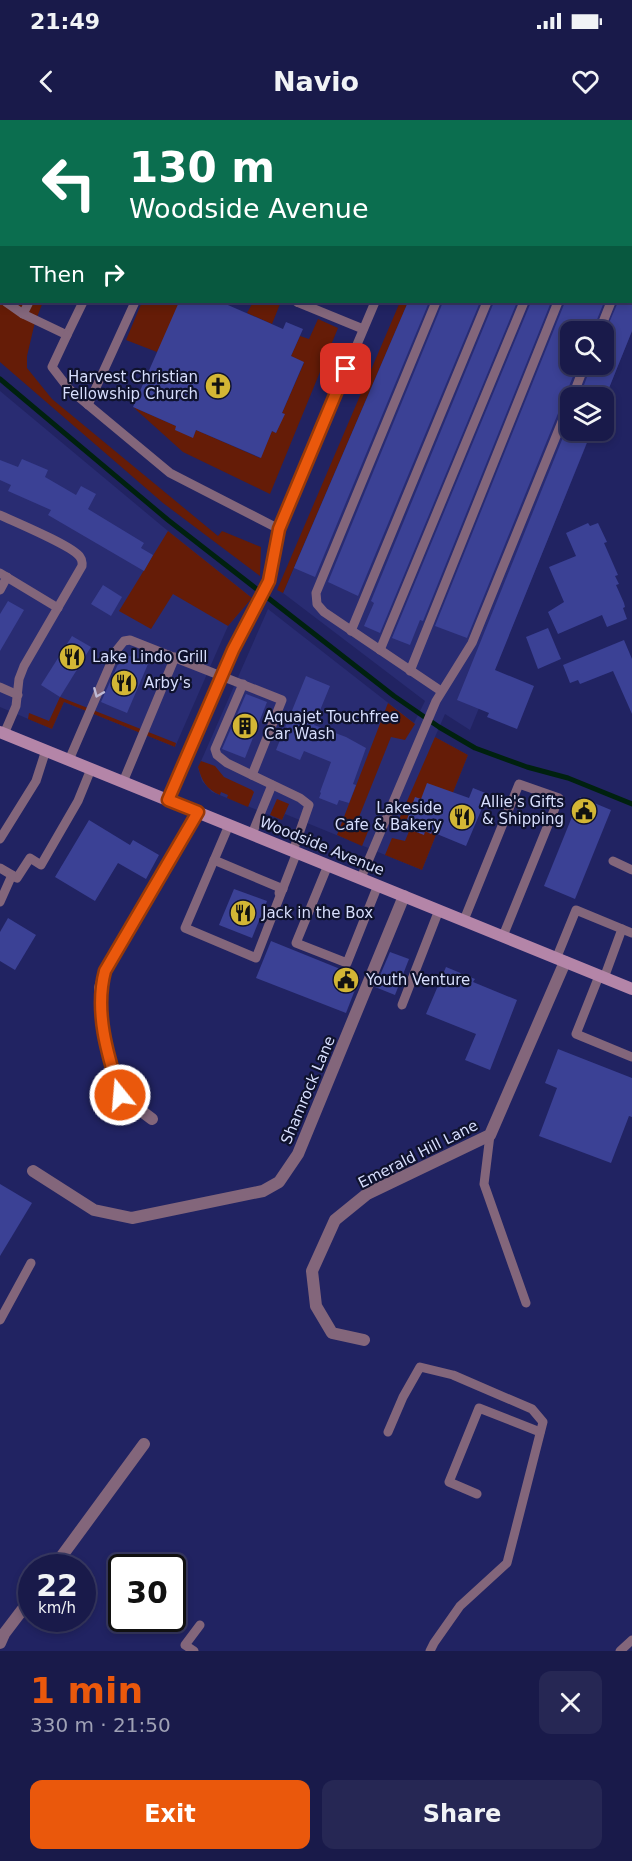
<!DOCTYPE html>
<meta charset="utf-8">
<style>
body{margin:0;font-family:"DejaVu Sans",sans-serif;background:#262754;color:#f1f3f6;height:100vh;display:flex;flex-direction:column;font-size:22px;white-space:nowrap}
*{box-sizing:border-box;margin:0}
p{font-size:20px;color:#9fa1b5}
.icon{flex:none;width:33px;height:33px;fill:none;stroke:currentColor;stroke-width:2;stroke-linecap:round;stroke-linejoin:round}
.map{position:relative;height:1531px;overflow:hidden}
.side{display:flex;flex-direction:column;background:#191a4a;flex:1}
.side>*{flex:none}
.top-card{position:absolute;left:0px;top:0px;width:633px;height:183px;box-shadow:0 3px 9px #0003,0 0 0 2px #373862;background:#0b6e4f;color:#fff;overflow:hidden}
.controls{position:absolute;left:560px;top:201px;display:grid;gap:12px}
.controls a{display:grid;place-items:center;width:54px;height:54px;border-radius:12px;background:#191a4a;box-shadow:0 3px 9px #0003,0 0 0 2px #373862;font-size:30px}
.speed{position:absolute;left:18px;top:1434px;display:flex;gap:12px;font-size:30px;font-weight:700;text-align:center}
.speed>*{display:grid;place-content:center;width:78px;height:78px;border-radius:50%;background:#191a4a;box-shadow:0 3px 9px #0003,0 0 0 2px #373862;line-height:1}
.speed small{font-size:15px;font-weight:400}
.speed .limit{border:3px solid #111;border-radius:9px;background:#fff;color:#111}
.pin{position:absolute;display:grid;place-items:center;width:51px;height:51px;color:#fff;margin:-26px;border-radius:12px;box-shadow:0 3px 9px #0006}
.me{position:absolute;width:66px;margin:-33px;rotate:343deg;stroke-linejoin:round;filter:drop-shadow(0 0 4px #0008)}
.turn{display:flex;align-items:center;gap:21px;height:126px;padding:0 30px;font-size:27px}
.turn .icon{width:78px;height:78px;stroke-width:2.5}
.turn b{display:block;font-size:42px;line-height:51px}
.then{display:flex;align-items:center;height:57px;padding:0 30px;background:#0003;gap:12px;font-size:22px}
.round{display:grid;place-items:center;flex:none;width:63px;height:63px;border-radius:12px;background:#262754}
.overview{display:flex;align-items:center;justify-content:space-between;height:102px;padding:0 30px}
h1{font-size:36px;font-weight:600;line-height:45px;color:#ea580c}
.cta{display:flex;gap:12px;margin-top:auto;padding:12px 30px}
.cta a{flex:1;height:69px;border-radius:12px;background:#ea580c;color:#fff;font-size:24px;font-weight:600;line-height:69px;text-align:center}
.cta a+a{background:#262754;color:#f1f3f6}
.status{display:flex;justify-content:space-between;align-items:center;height:42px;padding:0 30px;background:#191a4a;direction:ltr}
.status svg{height:16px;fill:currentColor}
header{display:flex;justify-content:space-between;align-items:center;height:78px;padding:0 30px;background:#191a4a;font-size:27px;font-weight:600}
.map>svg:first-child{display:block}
.built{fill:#292c72;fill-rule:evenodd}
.green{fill:#651c07}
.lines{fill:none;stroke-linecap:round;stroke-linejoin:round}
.stream{stroke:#00210f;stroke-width:5}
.building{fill:#3b4195}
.service{stroke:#83667b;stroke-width:9}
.minor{stroke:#83667b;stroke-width:12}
.secondary{stroke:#b485a8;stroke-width:12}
.motorway{stroke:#fbb3e9;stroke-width:18}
.oneway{stroke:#bebad6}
.route-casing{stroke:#983908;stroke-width:15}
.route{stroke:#ea580c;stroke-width:10}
.labels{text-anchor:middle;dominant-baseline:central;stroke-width:4.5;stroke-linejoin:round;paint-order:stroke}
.poi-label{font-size:15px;fill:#d7defd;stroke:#0f122d;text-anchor:start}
.street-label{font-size:15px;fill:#d7defd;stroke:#0f122d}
</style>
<div class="status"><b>21:49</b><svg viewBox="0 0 49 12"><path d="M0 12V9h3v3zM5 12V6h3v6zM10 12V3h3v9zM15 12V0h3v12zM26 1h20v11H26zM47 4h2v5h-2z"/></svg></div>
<header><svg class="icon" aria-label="back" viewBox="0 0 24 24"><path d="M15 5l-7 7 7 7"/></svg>Navio<svg class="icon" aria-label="heart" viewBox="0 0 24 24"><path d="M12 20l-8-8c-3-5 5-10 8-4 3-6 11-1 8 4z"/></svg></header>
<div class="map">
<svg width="632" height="1531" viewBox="0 0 632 1531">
<rect width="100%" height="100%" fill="#212362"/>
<g class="built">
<path d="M632 127V211L603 283V278H570V310L592 311 470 610 445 594 435 617 468 635 422 750 285 694 282 700 212 672 202 661 198 648 268 489 414 603 425 581 283 473 408 182H632ZM570 212H603V244H570Z"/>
<polygon points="0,271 168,411 252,478 228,506 175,627 64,582 52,609 0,587"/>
</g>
<g class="green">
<polygon points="0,76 2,182 43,182 35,202 27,236 27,248 52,279 218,416 222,411 261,427 260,456 163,383 0,242"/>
<polygon points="142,182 183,182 157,232 126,220"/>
<polygon points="253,182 275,182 280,184 272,204 247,193"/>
<polygon points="400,182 408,182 283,473 277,470"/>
<polygon points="318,199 338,208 270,374 183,332 133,287 176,306 193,317 196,310 260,338 272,311 276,313 284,294 282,293 304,243 291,236 300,216 309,219"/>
<polygon points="168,411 252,478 228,506 173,474 151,509 119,491"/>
<polygon points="60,577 176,623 175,627 64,582 52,609 28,599 29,593 49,601"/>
<polygon points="388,583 415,604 405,620 391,617 357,702 369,709 362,726 337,715"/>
<polygon points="435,617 468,635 422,750 385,735 392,718 405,721 410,709 397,704"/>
<path d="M201 641 215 646 224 657 252 670 254 672 248 687 227 678 228 675 221 672 220 675C206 669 202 661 198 647Z"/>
<polygon points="277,679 289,684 282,700 270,695"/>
</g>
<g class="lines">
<polyline class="stream" points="0,259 168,400 394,576 439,607 475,628 527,647 568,658 632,684"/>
</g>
<g class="building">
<polygon points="179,182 221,182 283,209 286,202 303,209 291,236 304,242 282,293 285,294 276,313 272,311 261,338 196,310 193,318 175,310 176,306 133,287"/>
<polygon points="408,182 429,182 315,457 294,448"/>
<polygon points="443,182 480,182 358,476 328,462"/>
<polygon points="494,182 517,182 380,513 364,506 374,483 371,481"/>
<polygon points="531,182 551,182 423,501 420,500 410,525 392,518"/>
<polygon points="565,182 604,182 592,212 570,212 570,244 578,244 467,518 435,506"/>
<polygon points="618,182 632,182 632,211 605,278 579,278 592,244 603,244 603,217"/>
<polygon points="570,300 570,310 592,310 495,550 534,566 517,609 487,597 489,593 457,580"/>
<polygon points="22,339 48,350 45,357 76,375 81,366 96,374 88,389 144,423 141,428 153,435 144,451 48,395 51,390 8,371 11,365 0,360 0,340 18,347"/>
<polygon points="588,403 590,406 598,403 607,422 604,423 618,455 615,456 619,464 616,465 624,483 625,487 623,488 627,499 607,507 602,495 558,514 548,492 564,482 549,447 576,436 566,413"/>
<polygon points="103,465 122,477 111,496 91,484"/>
<polygon points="8,481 24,490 0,531 0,494"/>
<polygon points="548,508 561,539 538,549 526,517"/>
<polygon points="72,516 91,527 60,577 41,565"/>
<polygon points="624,520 632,539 632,594 613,551 580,564 578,560 570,563 563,545"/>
<polygon points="123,533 148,544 127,593 101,582"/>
<polygon points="306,556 330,566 314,605 346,617 366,628 353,664 356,665 349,683 339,680 337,685 319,678 321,673 320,672 331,642 304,631 300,640 276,630"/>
<polygon points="246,574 267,582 245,638 222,629"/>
<polygon points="427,663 469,678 473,668 488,674 466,726 432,712 431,714 425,711 424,715 411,710 413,707 405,705 415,677 421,679"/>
<polygon points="580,677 611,690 575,779 544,766"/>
<polygon points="89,700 130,725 133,720 159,735 146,759 118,743 95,781 55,757"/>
<polygon points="234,769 267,781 252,818 219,805"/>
<polygon points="8,798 36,815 15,850 0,841 0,812"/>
<polygon points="271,821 360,857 346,893 256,858"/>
<polygon points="390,832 409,839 395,875 375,867"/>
<polygon points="446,847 475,859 473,862 517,880 490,950 465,940 476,914 426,894"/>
<polygon points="558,929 632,958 632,997 629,996 611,1043 539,1016 557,968 545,963"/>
<polygon points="0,1064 32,1083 0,1136"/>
</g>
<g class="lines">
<g class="service">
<polyline points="6,182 23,194"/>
<polyline points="29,182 23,194 67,215 83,182"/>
<polyline points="297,182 363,209"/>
<polyline points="436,182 316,473 317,484 324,492 441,571"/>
<polyline points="599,212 611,182"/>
<polyline points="67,215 52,247 69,269 170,353 279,409"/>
<polyline points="572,278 585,244"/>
<polyline points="88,285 135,182"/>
<path d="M0 395C15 402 73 426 80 437 83 441 82 442 82 446L24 546 19 559 16 586 4 614"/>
<polyline points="0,453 58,488"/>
<polyline points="0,470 7,457"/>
<polyline points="351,511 487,182"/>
<polyline points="380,530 524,182"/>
<polyline points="410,551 558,182"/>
<polyline points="243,564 215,629 217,635 227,643 300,678 309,685 293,731"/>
<polyline points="0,567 18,575"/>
<polyline points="69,640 116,531 124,521 130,520 282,580 252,655"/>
<polyline points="123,662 175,537"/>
<polyline points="168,680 233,530 269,461 279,409 375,182"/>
<polyline points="229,705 185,808 256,838 297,732"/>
<polyline points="252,714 272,665"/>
<polyline points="0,719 36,661 46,630"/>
<polyline points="214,740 283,769 279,773"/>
<polyline points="613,741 632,750"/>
<polyline points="328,745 296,823 347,843 378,765"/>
<polyline points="0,748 17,758 30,738 41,745 78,681 91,649"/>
<polyline points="361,758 436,581 472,523 570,282"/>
<polyline points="0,782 12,755"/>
<polyline points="464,800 519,664 559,678 503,816"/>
<polyline points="556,839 576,790 632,813"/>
<polyline points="599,856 576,914 632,937"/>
<polyline points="604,858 622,809"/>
<polyline points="402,885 439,790"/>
<polyline points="490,1015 484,1064 526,1183"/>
<polyline points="0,1200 31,1143"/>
<polyline points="388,1312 403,1277 420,1247 453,1255 532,1289 543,1302 507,1443 460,1486 434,1523 430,1531"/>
<polyline points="477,1374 449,1362 479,1288 540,1312"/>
<polyline points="194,1531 185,1525 200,1505"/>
<polyline points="620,1531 632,1520"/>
</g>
<g class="minor">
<polyline points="152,999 120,975 113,954 103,912 100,868 105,851 198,692"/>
<polyline points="33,1051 94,1090 132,1098 263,1071 279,1062 298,1034 404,776"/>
<polyline points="364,1220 332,1213 316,1186 312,1151 335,1100 367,1074 490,1015 565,842"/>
<polyline points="53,1448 144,1324"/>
<polyline points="0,1523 4,1514 32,1477"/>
</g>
<polyline class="secondary" points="0,612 632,869"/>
<g class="motorway">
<polyline points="157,0 165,2"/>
<polyline points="554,0 562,2"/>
</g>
</g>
<defs><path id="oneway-chevron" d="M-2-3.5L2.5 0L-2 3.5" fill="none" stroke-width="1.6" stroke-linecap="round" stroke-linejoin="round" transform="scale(1.5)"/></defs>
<use class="oneway" href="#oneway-chevron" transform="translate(98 573) rotate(113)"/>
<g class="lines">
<defs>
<path id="route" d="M120 975C108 936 94 892 105 851L198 692 168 680 233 530 269 461 279 409 346 249"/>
</defs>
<use href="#route" class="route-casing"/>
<use href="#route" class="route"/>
</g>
<defs>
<symbol id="church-disc" viewBox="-11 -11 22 22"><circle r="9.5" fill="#d3b635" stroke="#0f122d"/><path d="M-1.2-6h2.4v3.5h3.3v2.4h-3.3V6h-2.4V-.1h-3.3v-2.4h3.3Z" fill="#111"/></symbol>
<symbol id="restaurant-disc" viewBox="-11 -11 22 22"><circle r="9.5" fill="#d3b635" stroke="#0f122d"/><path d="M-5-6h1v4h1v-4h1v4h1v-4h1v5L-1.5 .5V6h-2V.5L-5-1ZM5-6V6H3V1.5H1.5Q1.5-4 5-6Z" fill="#111"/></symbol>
<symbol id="building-disc" viewBox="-11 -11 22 22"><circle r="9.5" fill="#d3b635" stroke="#0f122d"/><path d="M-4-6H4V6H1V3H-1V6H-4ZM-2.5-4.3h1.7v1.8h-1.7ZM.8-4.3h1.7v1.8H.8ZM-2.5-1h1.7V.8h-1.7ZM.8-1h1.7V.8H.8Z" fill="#111"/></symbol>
<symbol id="civic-disc" viewBox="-11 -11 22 22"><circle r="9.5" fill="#d3b635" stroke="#0f122d"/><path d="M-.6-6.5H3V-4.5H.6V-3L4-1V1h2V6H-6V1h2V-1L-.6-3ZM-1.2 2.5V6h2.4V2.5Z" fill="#111"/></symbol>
</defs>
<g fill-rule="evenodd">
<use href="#church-disc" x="203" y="251" width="30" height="30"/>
<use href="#restaurant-disc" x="57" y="522" width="30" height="30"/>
<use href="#restaurant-disc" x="109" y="548" width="30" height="30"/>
<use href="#building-disc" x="230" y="591" width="30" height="30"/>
<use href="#civic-disc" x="569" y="676" width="30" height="30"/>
<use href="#restaurant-disc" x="447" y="682" width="30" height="30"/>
<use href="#restaurant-disc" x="228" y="778" width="30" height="30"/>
<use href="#civic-disc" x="331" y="845" width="30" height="30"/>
</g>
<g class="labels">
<g class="poi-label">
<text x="198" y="257" text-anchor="end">Harvest Christian<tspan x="198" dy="17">Fellowship Church</tspan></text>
<text x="92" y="537">Lake Lindo Grill</text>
<text x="144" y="563">Arby's</text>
<text x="264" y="597">Aquajet Touchfree<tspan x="264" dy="17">Car Wash</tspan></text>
<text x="564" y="682" text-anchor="end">Allie's Gifts<tspan x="564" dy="17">&amp; Shipping</tspan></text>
<text x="442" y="688" text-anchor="end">Lakeside<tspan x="442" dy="17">Cafe &amp; Bakery</tspan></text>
<text x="262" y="793">Jack in the Box</text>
<text x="366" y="860">Youth Venture</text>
</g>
<g class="street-label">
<text transform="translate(322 726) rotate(22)">Woodside Avenue</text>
<text transform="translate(308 970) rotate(-67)">Shamrock Lane</text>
<text transform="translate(418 1034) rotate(-27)">Emerald Hill Lane</text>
</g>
</g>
</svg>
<div class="controls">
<a><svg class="icon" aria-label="search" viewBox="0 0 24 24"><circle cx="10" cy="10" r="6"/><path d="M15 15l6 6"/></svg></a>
<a><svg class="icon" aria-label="layers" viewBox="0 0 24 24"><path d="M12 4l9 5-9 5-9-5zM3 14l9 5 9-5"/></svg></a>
</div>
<div class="speed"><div>22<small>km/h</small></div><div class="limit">30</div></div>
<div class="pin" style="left:346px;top:249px;background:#d93025"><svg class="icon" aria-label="arrive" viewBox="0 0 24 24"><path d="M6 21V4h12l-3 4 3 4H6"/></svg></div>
<svg class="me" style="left:120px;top:975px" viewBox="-20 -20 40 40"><circle r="17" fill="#ea580c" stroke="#fff" stroke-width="3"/><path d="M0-11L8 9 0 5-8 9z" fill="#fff"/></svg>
<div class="top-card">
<div class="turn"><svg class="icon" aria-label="left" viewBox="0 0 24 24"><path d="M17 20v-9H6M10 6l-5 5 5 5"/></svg><div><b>130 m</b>Woodside Avenue</div></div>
<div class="then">Then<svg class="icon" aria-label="right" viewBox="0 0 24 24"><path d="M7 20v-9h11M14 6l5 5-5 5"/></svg></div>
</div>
</div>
<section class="side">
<div class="overview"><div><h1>1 min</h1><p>330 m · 21:50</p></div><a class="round"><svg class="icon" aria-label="close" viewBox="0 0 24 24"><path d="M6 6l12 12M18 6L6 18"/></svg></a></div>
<div class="cta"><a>Exit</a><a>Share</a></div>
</section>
